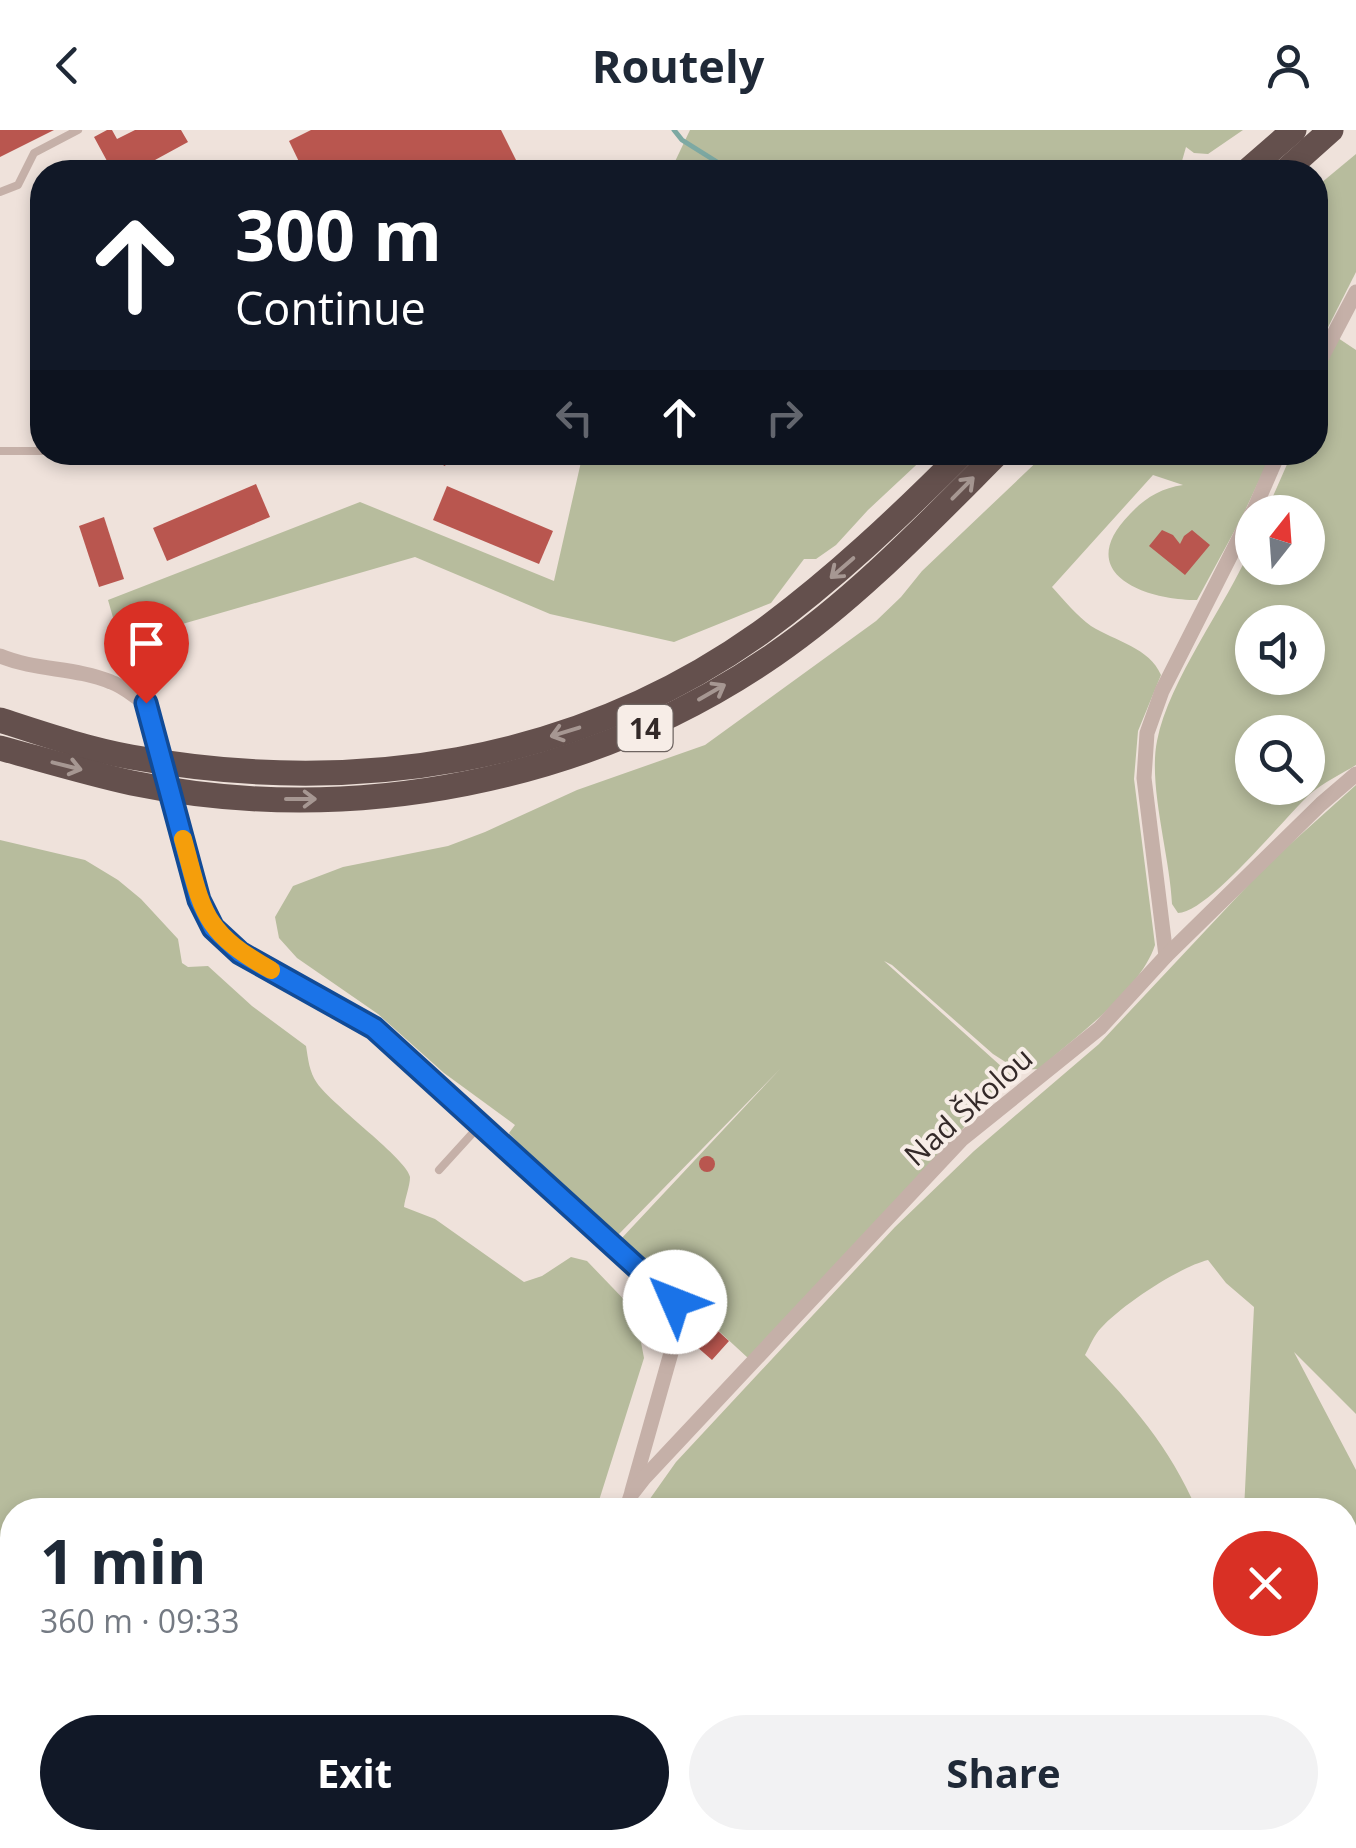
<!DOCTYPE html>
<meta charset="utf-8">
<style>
body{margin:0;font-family:"Open Sans",sans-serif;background:#f2f2f3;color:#1f2937;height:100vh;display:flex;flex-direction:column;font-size:38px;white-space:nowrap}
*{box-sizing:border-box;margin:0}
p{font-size:32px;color:#747a83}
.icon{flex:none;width:55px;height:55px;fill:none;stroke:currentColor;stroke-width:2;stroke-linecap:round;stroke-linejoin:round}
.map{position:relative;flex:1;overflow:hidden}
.drawer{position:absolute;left:0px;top:1368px;width:1358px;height:352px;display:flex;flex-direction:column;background:#fff;border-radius:40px 40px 0 0;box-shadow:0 5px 15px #0003}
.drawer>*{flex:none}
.hud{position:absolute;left:30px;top:30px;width:1298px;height:305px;border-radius:40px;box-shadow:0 5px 15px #0003;background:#111827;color:#fff;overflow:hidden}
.needle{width:65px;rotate:17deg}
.controls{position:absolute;left:1235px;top:365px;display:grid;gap:20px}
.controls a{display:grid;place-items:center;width:90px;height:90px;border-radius:50%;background:#fff;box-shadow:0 5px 15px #0003;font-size:50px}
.pin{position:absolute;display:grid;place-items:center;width:85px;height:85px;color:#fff;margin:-102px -42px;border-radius:50% 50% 50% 0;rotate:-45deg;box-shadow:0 0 10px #0007}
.pin .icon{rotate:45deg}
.me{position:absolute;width:110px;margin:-55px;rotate:314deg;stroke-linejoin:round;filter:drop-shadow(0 0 8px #0008)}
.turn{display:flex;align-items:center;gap:35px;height:210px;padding:0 40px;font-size:45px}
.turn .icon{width:130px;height:130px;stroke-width:2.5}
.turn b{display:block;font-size:70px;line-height:85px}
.lanes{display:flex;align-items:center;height:95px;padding:0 40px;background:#0003;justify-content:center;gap:50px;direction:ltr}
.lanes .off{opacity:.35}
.round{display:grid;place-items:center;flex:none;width:105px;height:105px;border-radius:52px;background:#f2f2f3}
.summary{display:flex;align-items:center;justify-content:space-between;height:170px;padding:0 40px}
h1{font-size:60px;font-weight:700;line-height:75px}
.cta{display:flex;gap:20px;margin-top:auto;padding:20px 40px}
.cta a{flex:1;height:115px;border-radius:60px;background:#111827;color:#fff;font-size:40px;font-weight:700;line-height:115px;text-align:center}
.cta a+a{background:#f2f2f3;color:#1f2937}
header{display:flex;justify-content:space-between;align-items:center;height:130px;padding:0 40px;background:#fff;font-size:45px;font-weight:700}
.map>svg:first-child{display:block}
.green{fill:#b7bc9d;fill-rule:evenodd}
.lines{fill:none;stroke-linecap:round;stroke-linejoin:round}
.stream{stroke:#7da9a3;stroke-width:5}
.building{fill:#b9564f}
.service{stroke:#c5b0a8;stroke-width:8}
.minor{stroke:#c5b0a8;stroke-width:15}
.trunk{stroke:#64504d;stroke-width:25}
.minor-bridge{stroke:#c5b0a8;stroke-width:15}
.oneway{stroke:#a69792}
.route-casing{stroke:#114b97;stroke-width:25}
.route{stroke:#1a73e8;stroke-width:18}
.slow{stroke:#f59e0b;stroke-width:18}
.labels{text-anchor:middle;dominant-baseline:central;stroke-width:8;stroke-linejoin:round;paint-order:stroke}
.shield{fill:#f7ede7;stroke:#6e6461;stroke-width:2.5}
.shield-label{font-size:28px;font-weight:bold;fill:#332928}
.street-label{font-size:30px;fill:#332928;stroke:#f7ede7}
</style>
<header><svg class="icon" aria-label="back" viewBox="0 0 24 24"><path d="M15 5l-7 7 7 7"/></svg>Routely<svg class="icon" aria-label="person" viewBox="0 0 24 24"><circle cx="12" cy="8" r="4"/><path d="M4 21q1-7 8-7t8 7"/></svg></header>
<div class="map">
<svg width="1356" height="1718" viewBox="0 0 1356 1718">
<rect width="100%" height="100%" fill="#efe2db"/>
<g class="green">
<polygon points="690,0 1243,0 1208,24 1194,23 1186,17 1182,31 1172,42 670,42"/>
<polygon points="1356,24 1356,142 1315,223 1315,58"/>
<path d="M1338 208 1356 220V635C1341 644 1323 653 1310 664 1284 688 1208 783 1178 783L1172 774C1170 726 1148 656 1157 611 1169 549 1227 475 1252 415V438H1308V382H1266L1292 323 1315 322V256ZM1252 492H1308V548H1252ZM1252 602H1308V658H1252Z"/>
<polygon points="583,323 929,323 868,380 836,415 816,429 804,429 771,473 674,512 550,484 415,427 120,512 108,470 360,372 554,451"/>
<path d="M1046 323H1272L1242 387 1197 470C1144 470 1072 443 1130 384 1145 368 1161 358 1183 355L1153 345 1052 457C1064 470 1077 486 1091 496 1115 511 1150 518 1161 545L1138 601 1134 649 1155 815C1140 861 1075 907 1039 939L1018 940 993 924 892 835 884 831 1012 946 748 1228 620 1110 781 938 618 1105 562 1060 509 1003 515 995 444 943 378 884 297 828 279 808 275 787 293 756 343 737 448 716 485 702 577 660 705 615 876 491 901 467 922 441Z"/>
<path d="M1356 655V1284L1294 1222 1356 1340V1513L1345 1516V1380H1244L1254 1177 1226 1153 1208 1130C1179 1137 1122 1175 1101 1198 1094 1205 1090 1216 1085 1225 1133 1275 1169 1316 1197 1380H642L676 1332 895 1097 974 1021 1099 914 1267 735Z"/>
<path d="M0 710 85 730 118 750 141 769 178 809 182 833 188 837 208 836 252 876 306 916C308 928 309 942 317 953 332 975 408 1030 410 1047 410 1056 405 1068 404 1077L435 1089 524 1152 542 1146 571 1127 587 1131 635 1181 644 1228 596 1380H12V1708H627L630 1718H0Z"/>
<polygon points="1345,1593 1356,1607 1356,1718 932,1718 921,1708 1345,1708"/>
<polygon points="650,1708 850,1708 839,1718 653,1718"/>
</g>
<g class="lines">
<g class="stream">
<polyline points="674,0 682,10 733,42"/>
<polyline points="980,1708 994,1718"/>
</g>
</g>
<g class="building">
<polygon points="0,0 54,0 0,27"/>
<polygon points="107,0 112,0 117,9 135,0 181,0 188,12 133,42 113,42 94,7"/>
<polygon points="311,0 501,0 522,42 304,42 289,11"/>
<polygon points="437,322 472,322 444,336"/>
<polygon points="256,354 270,387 167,431 153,398"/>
<polygon points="447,356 553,401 539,434 433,390"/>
<polygon points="104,387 124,449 99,457 79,396"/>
<polygon points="1162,400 1173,405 1180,414 1184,406 1192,400 1210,415 1185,445 1149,416"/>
<circle cx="707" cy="1034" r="8"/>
<polygon points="708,1192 729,1211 712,1230 696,1216 703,1208 697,1203"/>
</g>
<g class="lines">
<g class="service">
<polyline points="0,62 18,55 34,23 78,0"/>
<polyline points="0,321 42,321"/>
<polyline points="439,1040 480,995"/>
</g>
<g class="minor">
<polyline points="1315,240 1356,162"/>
<polyline points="1253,382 1279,322"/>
<path d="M0 526C36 541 75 537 111 552 123 556 134 566 145 573"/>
<path d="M185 715C198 767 199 785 240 823L374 898 675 1171 682 1184 632 1361"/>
<polyline points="1166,826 1144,648 1147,603 1162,561 1252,383"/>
<polyline points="626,1380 631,1365 645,1347 961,1010 1100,898 1166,826 1321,674 1356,644"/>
<polyline points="638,1708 640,1718"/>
</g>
<g class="trunk">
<polyline points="1246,42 1294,0"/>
<polyline points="1284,42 1331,0"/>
<path d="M0 590C43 604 87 619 131 627 352 667 574 635 760 503 834 449 899 387 964 322"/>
<path d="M0 618C44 630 87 643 132 653 352 698 589 652 774 525 857 468 928 393 999 322"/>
</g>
<polyline class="minor-bridge" points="145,573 185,715"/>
</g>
<defs><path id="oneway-shaft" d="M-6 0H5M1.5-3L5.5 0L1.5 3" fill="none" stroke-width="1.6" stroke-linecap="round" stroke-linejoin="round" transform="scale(2.5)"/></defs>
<g class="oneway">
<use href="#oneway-shaft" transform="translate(963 358) rotate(-45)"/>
<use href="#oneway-shaft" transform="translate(842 438) rotate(139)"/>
<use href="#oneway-shaft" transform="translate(712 562) rotate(-30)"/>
<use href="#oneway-shaft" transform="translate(565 602) rotate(163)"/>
<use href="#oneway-shaft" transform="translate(67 636) rotate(14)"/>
<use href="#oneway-shaft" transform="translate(301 669)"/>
</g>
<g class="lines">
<defs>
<polyline id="route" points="146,573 199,770 213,798 240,823 374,898 675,1172"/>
</defs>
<use href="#route" class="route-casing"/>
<use href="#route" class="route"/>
<path class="slow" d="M183 709C203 781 201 801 271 840"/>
</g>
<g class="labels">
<rect class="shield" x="617.5" y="575" width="55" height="46" rx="8"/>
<g class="shield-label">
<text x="645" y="598">14</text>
</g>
<g class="street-label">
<text transform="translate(968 976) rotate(-42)">Nad Školou</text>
</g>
</g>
</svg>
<div class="controls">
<a><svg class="needle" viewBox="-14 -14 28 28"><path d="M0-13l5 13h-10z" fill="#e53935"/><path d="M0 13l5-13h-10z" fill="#747a83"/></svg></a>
<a><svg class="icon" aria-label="sound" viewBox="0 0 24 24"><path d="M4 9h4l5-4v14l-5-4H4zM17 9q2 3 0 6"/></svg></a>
<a><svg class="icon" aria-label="search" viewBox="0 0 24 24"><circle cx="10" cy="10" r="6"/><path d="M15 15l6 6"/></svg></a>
</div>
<div class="pin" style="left:146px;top:573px;background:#d93025"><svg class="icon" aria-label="arrive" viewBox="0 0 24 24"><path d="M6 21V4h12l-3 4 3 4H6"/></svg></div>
<svg class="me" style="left:675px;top:1172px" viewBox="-20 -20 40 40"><circle r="19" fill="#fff"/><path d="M0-13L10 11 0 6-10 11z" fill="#1a73e8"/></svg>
<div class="hud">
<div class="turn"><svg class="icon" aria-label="ahead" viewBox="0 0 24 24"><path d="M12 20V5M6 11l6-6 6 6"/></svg><div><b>300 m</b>Continue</div></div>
<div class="lanes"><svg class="icon off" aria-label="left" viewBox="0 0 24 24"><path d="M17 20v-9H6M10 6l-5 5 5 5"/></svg><svg class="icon" aria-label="ahead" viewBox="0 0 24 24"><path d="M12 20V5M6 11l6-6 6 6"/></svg><svg class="icon off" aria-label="right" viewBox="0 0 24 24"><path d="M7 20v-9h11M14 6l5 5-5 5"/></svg></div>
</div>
<section class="drawer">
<div class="summary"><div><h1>1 min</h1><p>360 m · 09:33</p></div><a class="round" style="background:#d93025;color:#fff"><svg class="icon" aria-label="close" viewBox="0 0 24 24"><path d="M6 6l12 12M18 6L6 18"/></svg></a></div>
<div class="cta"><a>Exit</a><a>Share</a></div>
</section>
</div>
